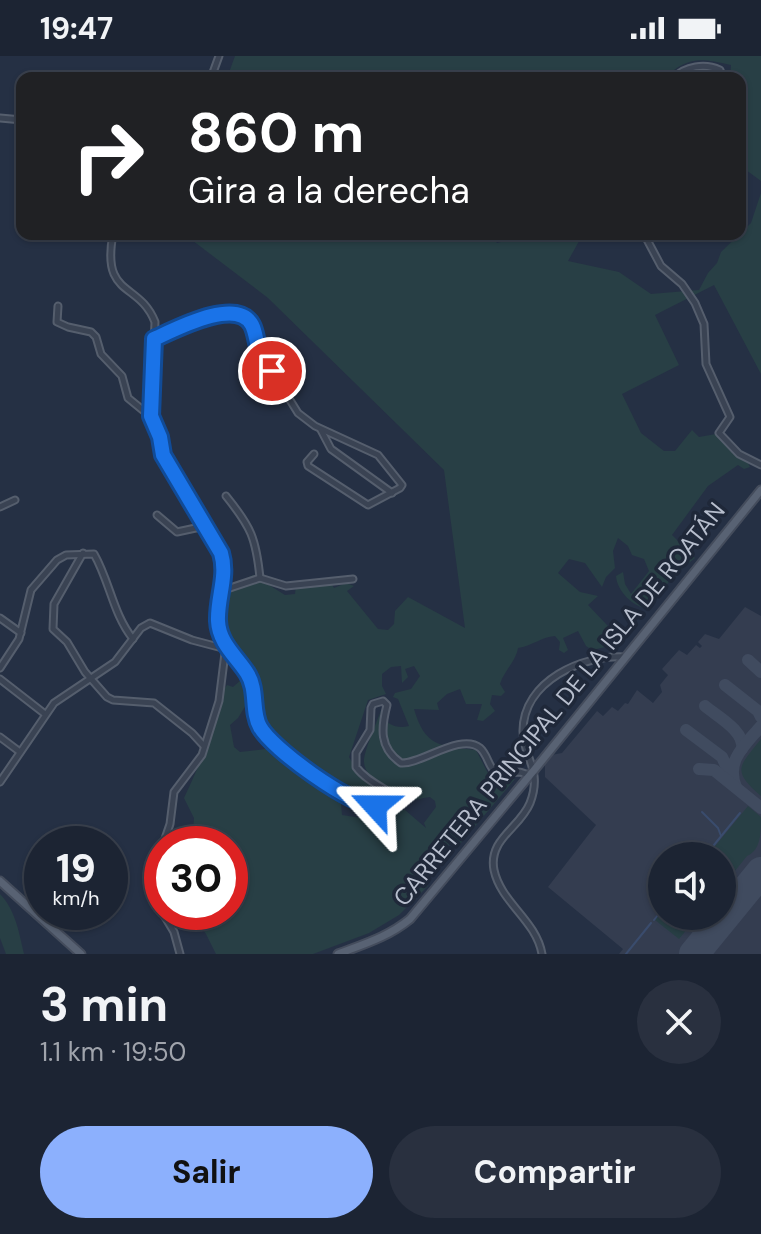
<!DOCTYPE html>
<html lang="es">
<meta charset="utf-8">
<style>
body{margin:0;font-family:"DM Sans",sans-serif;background:#29303f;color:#f1f3f6;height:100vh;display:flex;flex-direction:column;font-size:30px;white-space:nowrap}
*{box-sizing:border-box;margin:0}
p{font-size:26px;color:#a0a4ac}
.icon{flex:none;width:44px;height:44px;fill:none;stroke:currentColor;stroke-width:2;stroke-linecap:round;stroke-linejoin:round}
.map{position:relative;height:898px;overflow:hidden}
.sheet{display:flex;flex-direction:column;background:#1c2433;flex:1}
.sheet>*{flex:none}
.guide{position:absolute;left:16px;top:16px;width:730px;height:168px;border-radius:16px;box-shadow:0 2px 6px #0004,0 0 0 2px #3a414e;background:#202124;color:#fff;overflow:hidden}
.tools{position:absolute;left:648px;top:786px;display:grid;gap:16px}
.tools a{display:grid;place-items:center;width:88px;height:88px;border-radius:50%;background:#1c2433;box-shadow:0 2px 6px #0004,0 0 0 2px #3a414e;font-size:40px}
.speed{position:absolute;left:24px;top:770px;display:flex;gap:16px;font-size:40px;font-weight:700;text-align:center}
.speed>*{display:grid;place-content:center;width:104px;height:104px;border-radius:50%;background:#1c2433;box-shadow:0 2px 6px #0004,0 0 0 2px #3a414e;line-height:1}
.speed small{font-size:20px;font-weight:400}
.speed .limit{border:12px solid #d22;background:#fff;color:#111}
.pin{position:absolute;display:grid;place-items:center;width:68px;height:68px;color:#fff;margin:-34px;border:4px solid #fff;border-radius:50%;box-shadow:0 2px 8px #0007}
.me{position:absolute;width:88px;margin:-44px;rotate:294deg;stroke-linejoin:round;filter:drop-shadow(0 0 6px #0008)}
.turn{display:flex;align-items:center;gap:28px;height:168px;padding:0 40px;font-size:36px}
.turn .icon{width:104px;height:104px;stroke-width:2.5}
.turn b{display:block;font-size:56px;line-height:68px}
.round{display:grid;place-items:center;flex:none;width:84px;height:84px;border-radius:42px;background:#29303f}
.overview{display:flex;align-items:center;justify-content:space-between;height:136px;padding:0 40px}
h1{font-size:48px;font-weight:700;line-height:60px}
.primary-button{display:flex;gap:16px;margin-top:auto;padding:16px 40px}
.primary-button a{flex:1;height:92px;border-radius:48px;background:#8cb0fd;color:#111;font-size:32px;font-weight:700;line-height:92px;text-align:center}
.primary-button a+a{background:#29303f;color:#f1f3f6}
.status{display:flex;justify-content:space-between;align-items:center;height:56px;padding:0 40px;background:#1c2433;direction:ltr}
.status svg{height:22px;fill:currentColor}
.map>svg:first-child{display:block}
.airport{fill:#343d50;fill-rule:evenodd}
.green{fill:#283f45}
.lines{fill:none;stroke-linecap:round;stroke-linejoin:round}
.stream{stroke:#3a4c6d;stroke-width:2}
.taxiway{stroke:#404b5f;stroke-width:12}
.runway{stroke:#404b5f;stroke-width:30}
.minor-casing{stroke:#555e6d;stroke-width:9}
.major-casing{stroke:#444c5c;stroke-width:11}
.minor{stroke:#3a4353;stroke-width:5}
.major{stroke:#586273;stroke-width:7}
.route-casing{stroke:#114b97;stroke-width:20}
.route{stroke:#1a73e8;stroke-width:14}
.labels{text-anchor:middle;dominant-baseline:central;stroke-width:7;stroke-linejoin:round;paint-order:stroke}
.street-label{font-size:24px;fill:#b7becd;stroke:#1f2839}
</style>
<div class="status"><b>19:47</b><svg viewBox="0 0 49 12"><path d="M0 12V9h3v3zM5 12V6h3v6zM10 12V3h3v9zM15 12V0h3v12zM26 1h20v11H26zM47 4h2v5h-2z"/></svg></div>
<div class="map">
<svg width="761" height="898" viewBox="0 0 761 898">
<rect width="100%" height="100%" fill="#253044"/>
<path class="airport" d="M745 551 761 560V898H619L623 893 548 831 596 769 545 721V707L551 699 562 697 597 655 603 660 612 651 618 655 625 647 628 648 637 634 653 647 662 636 660 629 668 619 662 613 679 594 687 599 696 589 700 592 702 590 698 586 705 578 719 583ZM662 800H722V860H662Z"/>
<g class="green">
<path d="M235 0H761V125L746 114H740V22H730L731 9C699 2 689 0 664 22H227Z"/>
<path d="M761 137V318L714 229 655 259 679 309 622 338 641 377 664 395H675L692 374 699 381 716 378 721 381 747 405 750 411 744 413 738 409 708 430 672 479 695 502 674 519 648 553C633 551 617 535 616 520L623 516 625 528 631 538 649 515 644 503 632 499 628 490 618 482 613 495 615 512 606 521 602 531 585 507 569 503 558 517 580 536 598 540 588 549 624 587 592 594 586 590 578 575 563 582 568 594 564 597 559 594 560 586 555 580C541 581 532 590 518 592 516 605 504 615 500 628L505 636 501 640 492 639 490 648 495 655 483 665 477 664 482 648H466L460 633 447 638 437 647 439 654 414 653C425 691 440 690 476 694L491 723H515L460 788 450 786 440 808 426 807 421 810 428 830 399 859 369 877 313 898H216L206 878 190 856H230V788H192L194 762 184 742C198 713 210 683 220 652 223 644 221 636 227 629L233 631 241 624 249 644 238 662 230 669 234 691 240 696 266 693 275 697 287 709 335 737 341 748 342 759 361 762 366 756 405 754 426 772 424 767 436 751 435 745 430 741C424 741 418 745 412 743 396 739 365 725 364 706 363 697 378 663 382 652L380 659C389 669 396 673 409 670L398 643 393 641 395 637 411 633 420 620 414 610 405 613 408 621 402 627 401 610 391 611 382 618V630L386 638 368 644 349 701 361 721 396 746 371 748 351 733 305 706 268 672 255 627 227 585 222 570 225 533 253 519 285 539 295 538 296 529 328 522 334 532 346 527 354 530 347 535 378 573 388 574 394 568 395 555 408 541 465 572 444 414 268 242 184 178H490L497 187 530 178H583L568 205 619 216 651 238 699 234 708 217 717 207 721 196 751 167Z"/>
<path d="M761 683V740C731 714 739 711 761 683Z"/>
<path d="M748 750 761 761C761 777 761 794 747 800L722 831V800H707Z"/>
<path d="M0 838C16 855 19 877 24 898H6L0 882Z"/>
<polygon points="662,855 662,860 698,860 679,883 655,864"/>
</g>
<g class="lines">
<g class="stream">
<polyline points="702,756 718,772 721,780"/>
<polyline points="705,800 740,757"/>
<polyline points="654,864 662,854"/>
<polyline points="626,898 651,867"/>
</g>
<g class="taxiway">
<polyline points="748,604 761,616"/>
<polyline points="725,629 758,655 761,661"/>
<path d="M705 650C718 661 745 675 742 693"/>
<path d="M686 674 722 701 736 731C725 705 745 689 761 670"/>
<polyline points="699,713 714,714 761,752"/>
</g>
<polyline class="runway" points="694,898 761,816"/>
<defs>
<g id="minor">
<polyline points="211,22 219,0"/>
<path d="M674 22C685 10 705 7 720 14L723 22"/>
<polyline points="0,62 22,64"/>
<path d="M113 178C101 242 139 225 155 266L151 360 160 381 163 399 221 497 224 507 218 564 226 589 219 645 202 699 174 736 170 768 156 809 162 856 174 876 180 898"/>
<polyline points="644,178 661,210 682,228 695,247 704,268 706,308 730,361 719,377 739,398 761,409"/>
<polyline points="58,250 57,266 68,271 91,276 96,281 101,298 122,320 128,342 150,360"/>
<polyline points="154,283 201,262 216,259 234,259 246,262 251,268 259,294 298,357 315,370 378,399 402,429 400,432 368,449 308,410 307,406 314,398"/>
<polyline points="321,374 331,393 392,437"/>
<path d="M226 440C251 471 256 482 260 522"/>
<polyline points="0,451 15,444"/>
<polyline points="157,459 177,476 205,470"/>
<polyline points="83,497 54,548 53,573 67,586 85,616 107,641 113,644 154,647 192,677 204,690"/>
<polyline points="221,535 260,522 286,530 353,523"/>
<polyline points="0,562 21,577"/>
<path d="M0 612 19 583 31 534 57 504 66 499 94 498C110 526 113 558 133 583"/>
<polyline points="0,623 45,658"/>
<polyline points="0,681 20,696"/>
<path d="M0 726 54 647 115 606 141 572 150 567 192 584 226 593 249 619 261 673 280 694 297 707 365 750 403 748C397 736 369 729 356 711V697L370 674 371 652 373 648 383 645 387 649C381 672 379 692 401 707 420 709 461 676 480 692 488 699 488 711 497 718L520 716 529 719"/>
<path d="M542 898C536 864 501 847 494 814 488 783 520 772 530 747 543 713 523 702 523 675 523 625 583 598 626 601"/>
</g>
<g id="major">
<polyline points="0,825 81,898"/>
<path d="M338 898C364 888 388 881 410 863L535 713 761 434"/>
</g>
</defs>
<use href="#minor" class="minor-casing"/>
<use href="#major" class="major-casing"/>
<use href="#minor" class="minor"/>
<use href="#major" class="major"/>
</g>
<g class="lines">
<defs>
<path id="route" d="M272 315C268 308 262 301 259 293 256 286 256 277 252 269 237 240 174 274 154 283L151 360 160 381 163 399 221 497C228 520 217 542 218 565 219 587 236 600 247 617 258 634 251 655 260 671 272 693 350 749 375 750"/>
</defs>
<use href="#route" class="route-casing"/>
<use href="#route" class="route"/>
</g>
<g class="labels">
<g class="street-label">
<text transform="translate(559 648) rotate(-51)">CARRETERA PRINCIPAL DE LA ISLA DE ROATÁN</text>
</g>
</g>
</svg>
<div class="tools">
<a><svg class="icon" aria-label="sound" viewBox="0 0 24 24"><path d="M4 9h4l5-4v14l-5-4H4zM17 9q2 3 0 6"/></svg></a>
</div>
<div class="speed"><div>19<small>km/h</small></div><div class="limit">30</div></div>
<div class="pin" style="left:272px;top:315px;background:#d93025"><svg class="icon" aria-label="arrive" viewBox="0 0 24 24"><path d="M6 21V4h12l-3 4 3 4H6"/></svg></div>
<svg class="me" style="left:375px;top:750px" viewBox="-20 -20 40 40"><path d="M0-17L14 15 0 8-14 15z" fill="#1a73e8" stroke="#fff" stroke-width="4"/></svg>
<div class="guide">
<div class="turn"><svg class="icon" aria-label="right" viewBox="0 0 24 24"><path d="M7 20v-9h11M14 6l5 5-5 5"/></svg><div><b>860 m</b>Gira a la derecha</div></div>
</div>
</div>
<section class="sheet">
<div class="overview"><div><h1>3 min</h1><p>1.1 km · 19:50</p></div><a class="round"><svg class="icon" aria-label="close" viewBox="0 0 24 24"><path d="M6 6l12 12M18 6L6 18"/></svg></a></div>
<div class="primary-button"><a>Salir</a><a>Compartir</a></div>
</section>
